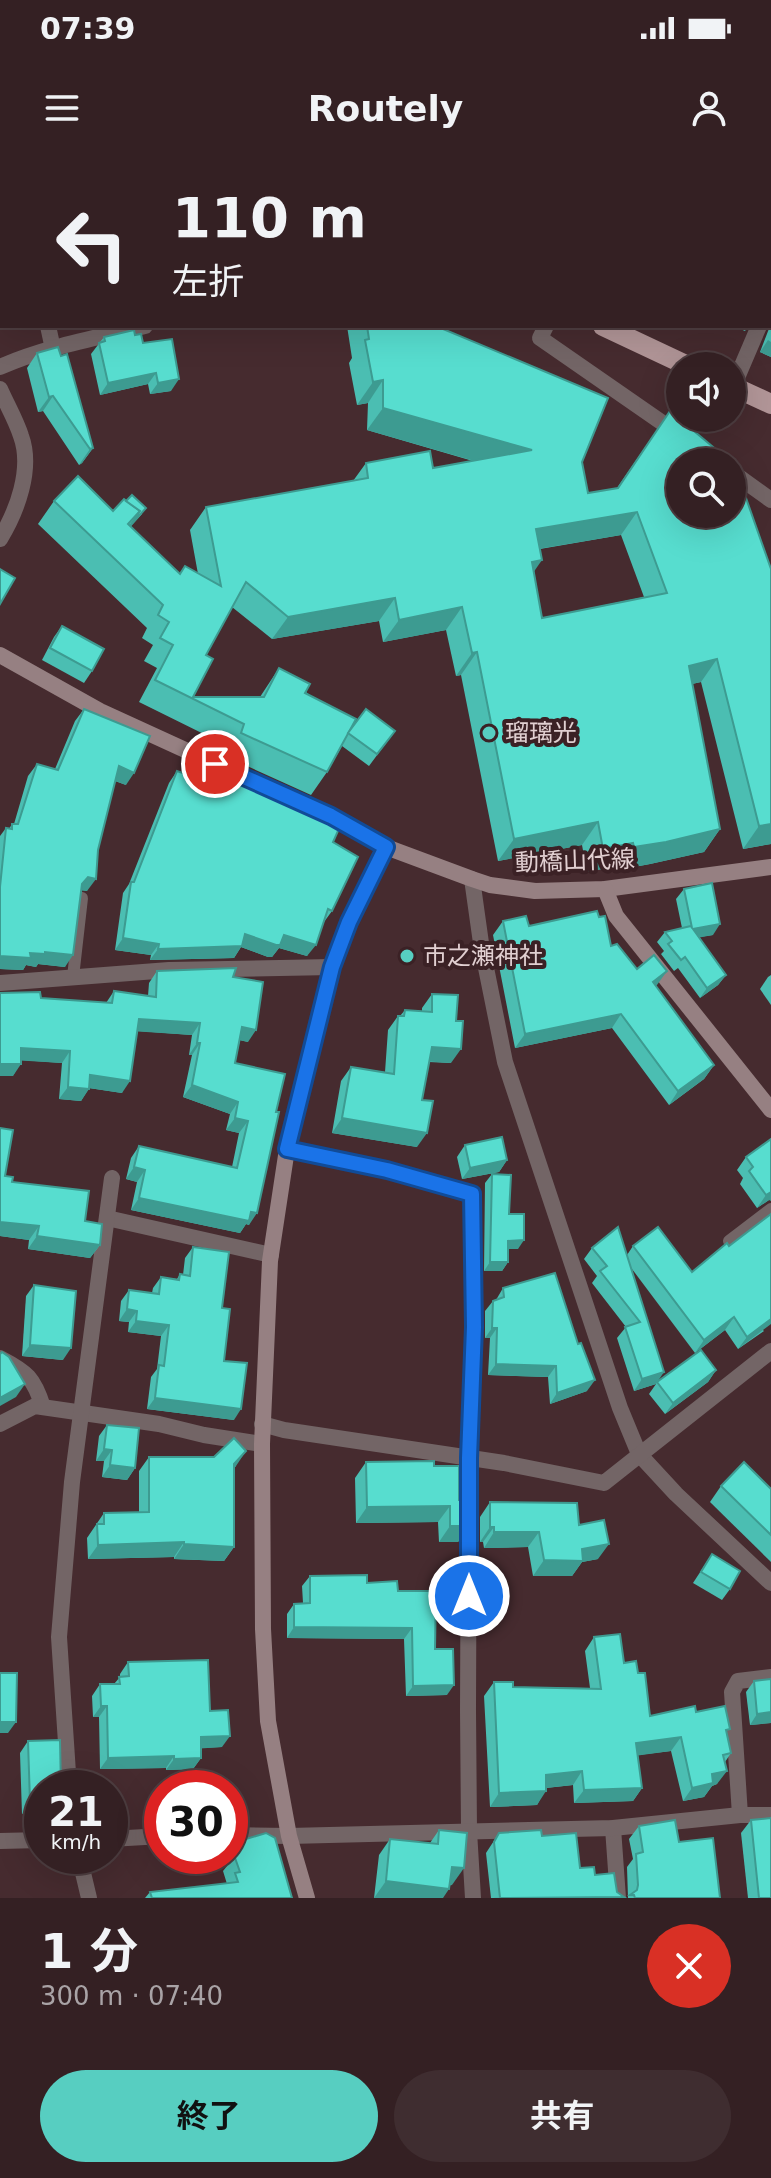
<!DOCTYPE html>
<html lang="ja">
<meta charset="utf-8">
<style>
body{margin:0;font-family:"DejaVu Sans","Noto Sans JP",sans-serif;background:#3f2d30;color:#f1f3f6;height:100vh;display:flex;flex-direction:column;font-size:30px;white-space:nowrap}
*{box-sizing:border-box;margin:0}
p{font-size:26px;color:#a9a3a6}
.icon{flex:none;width:44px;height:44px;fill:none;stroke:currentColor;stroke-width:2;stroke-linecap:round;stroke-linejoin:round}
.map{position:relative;height:1738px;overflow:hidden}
.side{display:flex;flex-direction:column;background:#342023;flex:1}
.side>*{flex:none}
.top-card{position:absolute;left:0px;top:0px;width:772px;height:168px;box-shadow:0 8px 32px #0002,0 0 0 2px #4e3e41;background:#342023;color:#f1f3f6;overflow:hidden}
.controls{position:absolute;left:666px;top:192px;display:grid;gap:16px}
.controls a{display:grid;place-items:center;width:80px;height:80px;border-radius:50%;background:#342023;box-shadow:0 8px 32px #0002,0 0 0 2px #4e3e41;font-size:40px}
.speed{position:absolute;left:24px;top:1610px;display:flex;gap:16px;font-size:40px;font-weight:700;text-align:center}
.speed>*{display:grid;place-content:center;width:104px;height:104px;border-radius:50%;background:#342023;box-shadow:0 8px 32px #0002,0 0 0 2px #4e3e41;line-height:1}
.speed small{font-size:20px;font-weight:400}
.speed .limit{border:12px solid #d22;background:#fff;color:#111}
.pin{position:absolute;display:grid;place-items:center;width:68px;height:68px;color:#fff;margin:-34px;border:4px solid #fff;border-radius:50%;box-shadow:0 2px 8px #0007}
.me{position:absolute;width:88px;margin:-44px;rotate:0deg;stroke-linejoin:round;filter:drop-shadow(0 0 6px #0008)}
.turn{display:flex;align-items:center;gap:28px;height:168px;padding:0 40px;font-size:36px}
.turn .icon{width:104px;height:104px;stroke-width:2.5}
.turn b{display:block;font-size:56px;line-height:68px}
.round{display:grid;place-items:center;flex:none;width:84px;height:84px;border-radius:42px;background:#3f2d30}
.overview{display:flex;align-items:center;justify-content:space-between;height:136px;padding:0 40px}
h1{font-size:48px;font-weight:700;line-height:60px}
.primary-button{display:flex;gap:16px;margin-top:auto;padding:16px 40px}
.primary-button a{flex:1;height:92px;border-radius:48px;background:#57cec1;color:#111;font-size:32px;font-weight:700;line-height:92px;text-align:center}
.primary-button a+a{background:#3f2d30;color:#f1f3f6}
.status{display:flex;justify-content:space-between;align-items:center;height:56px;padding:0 40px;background:#342023;direction:ltr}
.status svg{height:22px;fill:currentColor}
header{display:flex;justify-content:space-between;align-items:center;height:104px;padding:0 40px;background:#342023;font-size:36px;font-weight:700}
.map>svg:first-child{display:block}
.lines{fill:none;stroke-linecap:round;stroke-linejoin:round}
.lane{stroke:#736566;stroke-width:12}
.street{stroke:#736566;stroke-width:16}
.secondary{stroke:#968082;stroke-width:16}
.primary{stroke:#b19597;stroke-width:20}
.wall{fill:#4bbeb2;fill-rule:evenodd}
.shaded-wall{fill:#3d9b91}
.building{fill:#57ddcf;stroke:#3d9b91;stroke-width:2;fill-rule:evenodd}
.route-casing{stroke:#114b97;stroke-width:20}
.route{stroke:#1a73e8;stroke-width:14}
.poi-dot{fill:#57cec1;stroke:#3b2125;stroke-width:3}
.labels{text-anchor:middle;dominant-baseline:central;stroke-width:8;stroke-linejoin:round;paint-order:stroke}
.poi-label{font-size:24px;fill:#e1cfd1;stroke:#3b2125;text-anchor:start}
.street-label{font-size:24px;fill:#e1cfd1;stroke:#3b2125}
</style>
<div class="status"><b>07:39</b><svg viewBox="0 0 49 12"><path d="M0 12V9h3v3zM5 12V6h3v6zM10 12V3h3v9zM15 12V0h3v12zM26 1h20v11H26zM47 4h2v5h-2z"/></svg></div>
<header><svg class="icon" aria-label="menu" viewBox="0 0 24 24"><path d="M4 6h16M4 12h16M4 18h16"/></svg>Routely<svg class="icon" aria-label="person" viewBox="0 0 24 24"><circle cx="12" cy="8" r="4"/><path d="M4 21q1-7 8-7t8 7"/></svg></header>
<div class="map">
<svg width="771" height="1738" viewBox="0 0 771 1738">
<rect width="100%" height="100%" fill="#462b2f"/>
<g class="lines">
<g class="lane">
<polyline points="182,2 183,0"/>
<polyline points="73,817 82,738"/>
<polyline points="729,1081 771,1049"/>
</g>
<g class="street">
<polyline points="48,166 53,189"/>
<polyline points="546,166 540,178 677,273"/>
<path d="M0 207C45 187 96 178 145 166"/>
<polyline points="733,227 759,166"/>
<path d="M0 229C7 245 16 260 21 276 33 309 17 351 0 379"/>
<polyline points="732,312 771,340"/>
<polyline points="472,719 481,783 505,902 620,1248 639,1294 676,1334 771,1423"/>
<polyline points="0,823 169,810 332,807"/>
<polyline points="287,989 387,1010 472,1034 474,1167 469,1298 468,1550 469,1671 473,1738"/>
<polyline points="107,1058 271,1095"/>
<path d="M0 1198C27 1212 34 1218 43 1247"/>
<polyline points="0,1264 35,1246 159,1264 204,1275 262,1284"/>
<polyline points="262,1264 284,1270 504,1303 604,1323 771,1191"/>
<polyline points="69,1628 59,1477 72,1322 112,1018"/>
<polyline points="740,1655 732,1532 738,1521 771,1517"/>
<polyline points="613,1668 618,1738"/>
<polyline points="230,1675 289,1676 613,1668 740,1655 771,1655"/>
<polyline points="110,1679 162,1676"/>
<polyline points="0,1681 42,1680"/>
<polyline points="79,1696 89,1738"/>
</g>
<g class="secondary">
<polyline points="600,0 602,2"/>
<polyline points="0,495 100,551 242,616"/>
<polyline points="325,654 386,687 472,719 490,725 535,731 605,729 771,707"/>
<polyline points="605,729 616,756 771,950"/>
<polyline points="307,1738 289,1676 268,1561 263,1469 262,1284 270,1101 287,989 332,807 349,762 386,687"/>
</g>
<g class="primary">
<polyline points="231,0 235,2"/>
<polyline points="603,166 688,206"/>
<polyline points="732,226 771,244"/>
</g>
</g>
<g class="wall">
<polygon points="0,0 2,2 2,137 0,128"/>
<polygon points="551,0 575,0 573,2 553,2"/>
<polygon points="770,138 771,138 771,197 760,192 770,166"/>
<path d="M347 166H436L582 302 588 333 617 328 670 251 771 409V684L743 689 701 522 692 524 720 669 704 692 650 704 618 710 617 706 587 712 582 685 498 701 461 515 456 516 446 470 383 482 379 461 272 479 232 447 206 495 193 537H260L279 508 350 571H395L369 606 342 586 327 612 311 635 225 596 228 586 139 542 157 508 144 501 153 485 142 478 147 468 38 364 54 341 142 354 130 367 179 414 185 406 198 414 190 370 206 347 353 321 366 303 433 308 473 301 367 270 368 243 357 245 349 203 352 198ZM621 375 644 437 542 458 534 411 540 389Z"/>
<polygon points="733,166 748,166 745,171"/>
<polygon points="135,175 143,183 171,231 150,234 148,224 100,235 91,194 104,177"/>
<polygon points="37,193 93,288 82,303 79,305 43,251 38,252 27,208"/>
<polygon points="62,466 92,511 84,523 42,500 54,477"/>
<polygon points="84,549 126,625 115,621 87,731 81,730 65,807 38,804 36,807 26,805 23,810 0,809 0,676 6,668 9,669 12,664 14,664 28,616 37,604 55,609 75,561"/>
<polygon points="225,604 308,644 333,682 332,751 324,762 307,796 279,788 272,797 268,797 241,787 234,798 150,800 151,795 115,790 123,733 129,724 169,623 177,611 211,622 219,610 221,610"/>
<polygon points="684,729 713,775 699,777 726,815 718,825 700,838 678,808 674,811 661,794 664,791 657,782 665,772 682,768 676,739"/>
<polygon points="599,757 611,786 656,826 714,905 704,919 669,945 612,868 515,888 493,775 503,761 529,766"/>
<polygon points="157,811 233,817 248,882 240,880 235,903 285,914 249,1065 246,1064 240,1073 131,1050 137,1022 126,1019 131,998 139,986 232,1007 239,973 226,970 230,954 183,937 192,895 189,895 192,875 138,871 122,933 89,928 81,941 59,939 62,903 21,900 13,916 41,838 106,843 114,831 148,836 149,823"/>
<polygon points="771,815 771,845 760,829 768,817"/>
<polygon points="432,834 451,903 429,902 422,940 417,987 332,973 341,921 351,907 385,912 388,870 398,856 400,856 405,850 422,851 422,848"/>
<polygon points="0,968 5,1016 12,1022 85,1061 100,1085 90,1098 28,1089 29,1080 0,1076"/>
<polygon points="771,979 769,1040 757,1048 740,1024 743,1018 737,1010 746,997"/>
<polygon points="465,985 507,1000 499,1012 462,1019 457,997"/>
<polygon points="492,1014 509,1054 518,1089 508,1089 508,1102 502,1111 484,1111 485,1023"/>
<polygon points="633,1086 692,1112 764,1171 738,1189 725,1170 695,1193 632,1109 657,1222 716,1210 708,1222 665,1254 649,1234 656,1224 634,1231 617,1178 626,1167 592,1123 597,1116 584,1099 592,1088 627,1095"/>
<polygon points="193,1087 222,1148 224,1201 234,1260 147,1249 151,1217 157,1209 161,1176 128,1172 129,1162 119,1161 121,1141 129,1130 152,1133 153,1128 161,1117 177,1119 180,1114 183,1115 185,1098"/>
<polygon points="34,1125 63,1200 22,1196 26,1136"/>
<polygon points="503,1128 587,1231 550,1244 548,1217 488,1215 490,1178 485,1178 485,1151 493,1141 496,1140"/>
<polygon points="107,1265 135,1308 127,1320 102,1317 104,1301 96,1301 99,1276"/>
<polygon points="149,1297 236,1306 234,1308 234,1387 224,1401 174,1399 174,1397 88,1399 87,1378 104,1353 139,1352 139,1311"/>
<polygon points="366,1302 434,1306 459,1340 469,1366 458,1382 439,1382 438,1362 356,1363 355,1318"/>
<polygon points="721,1326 771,1329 771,1402 710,1342"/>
<polygon points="490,1342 579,1365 598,1399 582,1402 572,1416 533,1416 528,1387 484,1388 483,1382 480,1382 480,1357"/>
<polygon points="712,1394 730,1429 722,1440 693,1423"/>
<polygon points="310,1416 367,1423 398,1431 435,1489 447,1535 406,1536 404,1479 287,1478 287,1454 294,1444 303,1443 302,1426"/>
<polygon points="594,1477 638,1513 650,1556 696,1552 726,1574 731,1593 725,1602 717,1624 712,1626 704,1637 683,1641 671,1591 638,1595 642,1628 633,1641 574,1643 573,1625 546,1628 537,1645 490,1647 484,1536 494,1522 513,1527 590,1528 585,1491"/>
<polygon points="128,1502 210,1551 222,1587 201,1588 201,1598 193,1609 166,1610 166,1608 100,1609 99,1557 93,1557 92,1536 100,1524 114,1524 120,1517 120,1514"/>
<polygon points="754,1521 771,1563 750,1565 746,1532"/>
<polygon points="28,1581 42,1628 42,1661 32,1662 31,1653 22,1654 20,1593"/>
<polygon points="751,1660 771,1738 748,1738 741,1673"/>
<polygon points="639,1666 679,1682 720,1738 628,1738 627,1707 633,1699 629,1679"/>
<polygon points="439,1670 452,1725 374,1738 379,1695 390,1679 430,1683"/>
<polygon points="499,1673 542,1676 580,1708 595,1715 624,1737 491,1738 486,1693"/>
<polygon points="236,1682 292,1738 145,1738 150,1732 227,1724 223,1711 227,1706 224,1698 226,1696 230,1696 230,1690"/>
</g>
<g class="shaded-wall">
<polygon points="768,180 771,182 771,197 760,192"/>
<polygon points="156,213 148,224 100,235 108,223"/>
<polygon points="179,219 171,231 150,234 158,223"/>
<polygon points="383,220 368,243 357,245 373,222"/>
<polygon points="53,236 43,251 38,252 49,237"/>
<polygon points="383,248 532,290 516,313 367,270"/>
<polygon points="93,288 82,303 79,305 90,289"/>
<polygon points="637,352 621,375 520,392 536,369"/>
<polygon points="542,400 526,423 532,402"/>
<polygon points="395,438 379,461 272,479 288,457"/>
<polygon points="462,447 446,470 383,482 399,460"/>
<polygon points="477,492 461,515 456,516 472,493"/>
<polygon points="717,499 701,522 673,528 689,506"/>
<polygon points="119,606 134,613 126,625 110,619"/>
<polygon points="598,662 582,685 498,701 514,679"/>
<polygon points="771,664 771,684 743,689 759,666"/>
<polygon points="720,669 704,692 650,704 618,710 634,687"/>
<polygon points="633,683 617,706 587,712 603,689"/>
<polygon points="88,717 96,719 87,731 79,730 82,724"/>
<polygon points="720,764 713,775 686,780 693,769"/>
<polygon points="245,774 284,775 316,785 307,796 279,788 272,797 268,797 241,787 234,798 150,800 158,789"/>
<polygon points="123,778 159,784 151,795 115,790"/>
<polygon points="45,792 73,795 65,807 38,804 36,807 26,805 23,810 0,809 0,796"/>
<polygon points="667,811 657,825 643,836 653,822"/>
<polygon points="726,815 718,825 700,838 707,828"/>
<polygon points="621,854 612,868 515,888 525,874"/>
<polygon points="139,859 200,863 192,875 131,871"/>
<polygon points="242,867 256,870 248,882 234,879"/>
<polygon points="197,883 200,883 192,895 189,895"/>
<polygon points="432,887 461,889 451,903 422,901"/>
<polygon points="21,888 70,891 62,903 12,900"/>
<polygon points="0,904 21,904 13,916 0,916"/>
<polygon points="714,905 704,919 669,945 678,931"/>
<polygon points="90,915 130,921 122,933 82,927"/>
<polygon points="192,925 238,942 230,954 183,937"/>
<polygon points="68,927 89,929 81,941 59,939"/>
<polygon points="235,958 248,961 239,973 226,970"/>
<polygon points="342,958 427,973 417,987 332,973"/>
<polygon points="507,1000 499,1012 462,1019 470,1008"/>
<polygon points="134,1007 145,1010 137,1022 126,1019"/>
<polygon points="771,1032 771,1041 769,1040 757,1048 766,1035"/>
<polygon points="139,1038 251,1052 257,1053 249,1065 246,1064 240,1073 131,1050"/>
<polygon points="0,1062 39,1066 29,1080 0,1076"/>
<polygon points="37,1076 100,1085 90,1098 28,1089"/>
<polygon points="524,1080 518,1089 502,1089 508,1081"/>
<polygon points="490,1102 508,1102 502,1111 484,1111"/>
<polygon points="127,1149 137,1151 129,1162 119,1161"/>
<polygon points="734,1157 725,1170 695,1193 704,1180"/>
<polygon points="771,1159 771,1164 738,1189 747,1177"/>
<polygon points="136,1161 169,1165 161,1176 128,1172"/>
<polygon points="492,1168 497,1168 490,1178 485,1178"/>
<polygon points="30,1185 71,1188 63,1200 22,1196"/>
<polygon points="496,1204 556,1206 548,1217 488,1215"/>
<polygon points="716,1210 708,1222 665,1254 673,1243"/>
<polygon points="664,1212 656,1224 634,1231 642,1219"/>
<polygon points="595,1220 587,1231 550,1244 557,1233"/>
<polygon points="25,1224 16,1237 0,1246 0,1238"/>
<polygon points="155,1238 241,1249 234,1260 147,1249"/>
<polygon points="104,1289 112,1290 104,1301 96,1301"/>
<polygon points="246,1291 236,1306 223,1319 234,1304"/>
<polygon points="110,1305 135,1308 127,1320 102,1317"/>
<polygon points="450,1346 438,1362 356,1363 367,1347"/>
<polygon points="450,1366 469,1366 458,1382 439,1382"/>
<polygon points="490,1367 494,1367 483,1382 480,1382"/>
<polygon points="494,1372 539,1372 528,1387 484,1388"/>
<polygon points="184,1382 174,1397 88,1399 98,1385"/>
<polygon points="184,1384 234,1387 224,1401 174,1399"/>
<polygon points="609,1384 598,1399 582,1402 572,1416 533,1416 544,1400 582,1389"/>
<polygon points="294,1467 412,1468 404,1479 287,1478"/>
<polygon points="454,1525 447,1535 406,1536 413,1526"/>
<polygon points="101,1546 107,1546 99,1557 93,1557"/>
<polygon points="771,1552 771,1563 750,1565 757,1554"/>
<polygon points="0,1562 16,1562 8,1573 0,1573"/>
<polygon points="230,1576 222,1587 193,1589 201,1577"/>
<polygon points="681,1577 671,1591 627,1597 636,1583"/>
<polygon points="174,1596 166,1608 100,1609 108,1598"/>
<polygon points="201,1598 193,1609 166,1610 174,1599"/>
<polygon points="582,1611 573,1625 536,1629 546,1615"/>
<polygon points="727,1611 717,1624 712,1626 704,1637 683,1641 692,1628 712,1614"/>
<polygon points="642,1628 633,1641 574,1643 584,1630"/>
<polygon points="546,1631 537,1645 490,1647 499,1633"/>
<polygon points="30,1642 39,1642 31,1653 22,1654"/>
<polygon points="40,1650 42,1650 42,1661 32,1662"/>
<polygon points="452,1707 464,1708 452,1725 440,1723"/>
<polygon points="386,1721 449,1729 443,1738 374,1738"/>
</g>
<g class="building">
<polygon points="0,0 53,0 57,2 2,2 2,28 0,28"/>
<polygon points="70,0 142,0 141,2 68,2 70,2"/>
<polygon points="666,0 758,0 760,1 761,0 771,0 771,53 770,2 665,2"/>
<polygon points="2,37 2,99 0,98 0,38"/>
<polygon points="770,97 771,97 770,125"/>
<path d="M367 166H436L608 238 582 302 588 333 618 328 670 251 731 302H680V354H732V303L734 304 771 409V664L759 666 717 499 689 506 720 669 666 682 634 687 633 683 603 689 598 662 514 679 477 492 472 493 462 447 399 460 395 438 288 457 246 422 206 495 213 499 193 537H264L279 508 310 524 305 533 356 559 327 612 241 573 244 564 155 520 173 485 160 478 169 462 158 455 163 445 54 341 78 316 113 351 124 339 140 351 128 364 180 414 185 406 221 426 206 347 368 318 366 303 430 291 433 308 532 290 383 248V220L373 222 365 180 369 179ZM637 352 667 433 542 458 532 402 542 400 536 369Z"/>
<polygon points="134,170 135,175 141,174 143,183 172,179 179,219 158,223 156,213 108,223 99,183 105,181 104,177"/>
<polygon points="58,187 61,196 67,194 93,288 90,289 53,236 49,237 37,193"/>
<polygon points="132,335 146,348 130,366 140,351 126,341"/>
<polygon points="0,409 15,418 0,444"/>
<polygon points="62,466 104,489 92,511 50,488"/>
<polygon points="84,549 150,576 134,613 119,606 98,690 96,719 88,717 82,724 73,795 45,792 45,794 30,793 31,798 0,796 0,727 6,668 12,669 12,664 18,664 37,604 58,610"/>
<polygon points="366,549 395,571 377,594 348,573"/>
<polygon points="225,604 309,642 308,644 342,662 333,682 358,697 332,751 328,749 316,785 284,775 280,785 276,785 245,774 242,786 158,789 159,784 123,778 131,722 134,722 177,611 215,624 219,610 222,611"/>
<polygon points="712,723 720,764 693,769 726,815 707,828 685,797 681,800 668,784 672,781 665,772 691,766 692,768 684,729"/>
<polygon points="597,751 599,757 605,756 611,786 617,784 637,809 654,795 667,811 653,822 714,905 678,931 621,854 525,874 503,761 526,756 529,766"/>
<polygon points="236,808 233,817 263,822 256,870 242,867 235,903 285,914 276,952 279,952 257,1053 251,1052 249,1061 139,1038 145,1010 134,1007 139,986 237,1008 248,961 235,958 238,942 192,925 200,883 197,883 200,863 139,859 130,921 90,915 89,929 68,927 70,891 21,888 21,904 0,904 0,833 40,832 41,838 112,843 114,831 156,837 157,811"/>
<polygon points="432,834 458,835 456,861 463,861 461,889 432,887 422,940 433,941 427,973 342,958 351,907 394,914 398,856 404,856 405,850 432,852"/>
<polygon points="0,968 13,970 5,1016 13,1017 12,1022 89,1031 85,1061 102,1064 100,1085 37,1076 39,1066 0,1062"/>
<polygon points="502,977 507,1000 470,1008 465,985"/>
<polygon points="771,979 771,1032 766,1035 749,1011 753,1007 746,997"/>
<polygon points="492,1014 511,1015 509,1054 524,1054 524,1080 508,1081 508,1102 490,1102"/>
<polygon points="771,1054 771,1159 747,1177 734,1157 704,1180 633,1086 658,1067 692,1112 727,1083 729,1086"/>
<polygon points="618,1067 664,1212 642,1219 625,1167 640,1162 600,1111 607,1106 592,1088"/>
<polygon points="193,1087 229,1092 222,1148 230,1149 224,1201 247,1203 241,1249 155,1238 159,1205 164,1206 169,1165 136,1161 137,1151 127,1149 129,1130 159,1134 161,1117 179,1120 180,1114 190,1116"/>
<polygon points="555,1113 578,1184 581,1183 595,1220 557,1233 556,1206 496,1204 497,1168 492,1168 493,1141 504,1137 503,1128"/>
<polygon points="34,1125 76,1131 71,1188 30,1185"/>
<polygon points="701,1190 716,1210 673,1243 657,1222"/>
<polygon points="2,1192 9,1197 25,1224 0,1238 0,1194"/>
<polygon points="107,1265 139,1268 135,1308 110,1305 112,1290 104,1289"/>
<polygon points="234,1278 246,1291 234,1304 234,1387 184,1384 184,1382 98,1385 97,1364 104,1364 104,1353 149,1352 149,1297 214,1297"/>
<polygon points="434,1301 434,1306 459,1306 459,1340 469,1340 469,1366 450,1366 450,1346 367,1347 366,1302"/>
<polygon points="744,1302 771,1329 771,1375 721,1326"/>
<polygon points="490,1342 577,1343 579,1365 604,1360 609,1384 582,1389 583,1401 544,1400 539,1372 494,1372 494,1367 490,1367"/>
<polygon points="712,1394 740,1411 730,1429 701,1412"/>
<polygon points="367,1415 367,1423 397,1421 398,1431 436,1431 435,1489 453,1489 454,1525 413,1526 412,1468 294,1467 294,1444 310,1443 310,1416"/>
<polygon points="620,1474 624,1503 636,1501 638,1513 645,1513 650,1556 695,1546 696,1552 725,1546 730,1569 726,1570 731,1593 723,1595 727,1611 712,1614 713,1623 692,1628 681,1577 636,1583 642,1628 584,1630 582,1611 546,1615 546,1631 499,1633 494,1522 513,1522 513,1527 601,1529 594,1477"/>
<polygon points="208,1500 210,1551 228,1550 230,1576 201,1577 201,1598 174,1599 174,1596 108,1598 107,1546 101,1546 100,1524 120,1524 119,1517 129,1516 128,1502"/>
<polygon points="0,1513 17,1513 16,1562 0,1562"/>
<polygon points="771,1519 771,1552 757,1554 754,1521"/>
<polygon points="60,1580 61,1628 42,1628 42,1650 40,1650 39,1642 30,1642 28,1581"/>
<polygon points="771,1658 771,1738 759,1738 751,1660"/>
<polygon points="675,1660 679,1682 713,1678 720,1738 635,1738 634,1735 630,1735 637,1730 638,1725 636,1694 643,1692 639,1666"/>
<polygon points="439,1670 467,1673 464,1708 452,1707 449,1729 386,1721 390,1679 438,1684"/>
<polygon points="541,1670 542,1676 576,1673 580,1708 594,1707 595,1715 614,1713 617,1732 624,1737 500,1738 494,1682 499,1673"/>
<polygon points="266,1673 275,1678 292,1738 152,1738 150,1732 238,1722 235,1713 240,1712 234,1695 239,1693 236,1682"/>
</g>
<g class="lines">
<defs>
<polyline id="route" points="215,604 331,656 386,687 349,762 332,807 287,989 387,1010 472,1034 474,1167 469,1298 469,1436"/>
</defs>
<use href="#route" class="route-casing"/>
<use href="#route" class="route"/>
</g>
<g class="poi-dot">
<circle cx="489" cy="573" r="8"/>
<circle cx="407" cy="796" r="8"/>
</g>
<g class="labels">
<g class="poi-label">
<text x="505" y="573">瑠璃光</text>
<text x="423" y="796">市之瀬神社</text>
</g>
<g class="street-label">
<text transform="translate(575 701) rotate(-2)">動橋山代線</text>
</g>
</g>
</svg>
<div class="controls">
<a><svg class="icon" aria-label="sound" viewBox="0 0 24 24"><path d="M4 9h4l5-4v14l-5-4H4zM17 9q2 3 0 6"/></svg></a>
<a><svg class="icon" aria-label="search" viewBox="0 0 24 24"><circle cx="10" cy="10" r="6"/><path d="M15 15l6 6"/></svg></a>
</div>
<div class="speed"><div>21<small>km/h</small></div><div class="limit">30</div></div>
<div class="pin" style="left:215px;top:604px;background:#d93025"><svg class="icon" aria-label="arrive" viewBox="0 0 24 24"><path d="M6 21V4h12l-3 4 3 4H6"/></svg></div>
<svg class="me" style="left:469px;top:1436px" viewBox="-20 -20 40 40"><circle r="17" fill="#1a73e8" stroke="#fff" stroke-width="3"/><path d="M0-11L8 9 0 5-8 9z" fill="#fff"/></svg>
<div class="top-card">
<div class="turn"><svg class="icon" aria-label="left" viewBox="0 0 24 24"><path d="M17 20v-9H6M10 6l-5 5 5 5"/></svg><div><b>110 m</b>左折</div></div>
</div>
</div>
<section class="side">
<div class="overview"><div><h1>1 分</h1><p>300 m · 07:40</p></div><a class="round" style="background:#d93025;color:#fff"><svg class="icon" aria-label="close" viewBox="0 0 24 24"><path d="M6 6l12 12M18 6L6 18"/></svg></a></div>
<div class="primary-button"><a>終了</a><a>共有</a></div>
</section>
